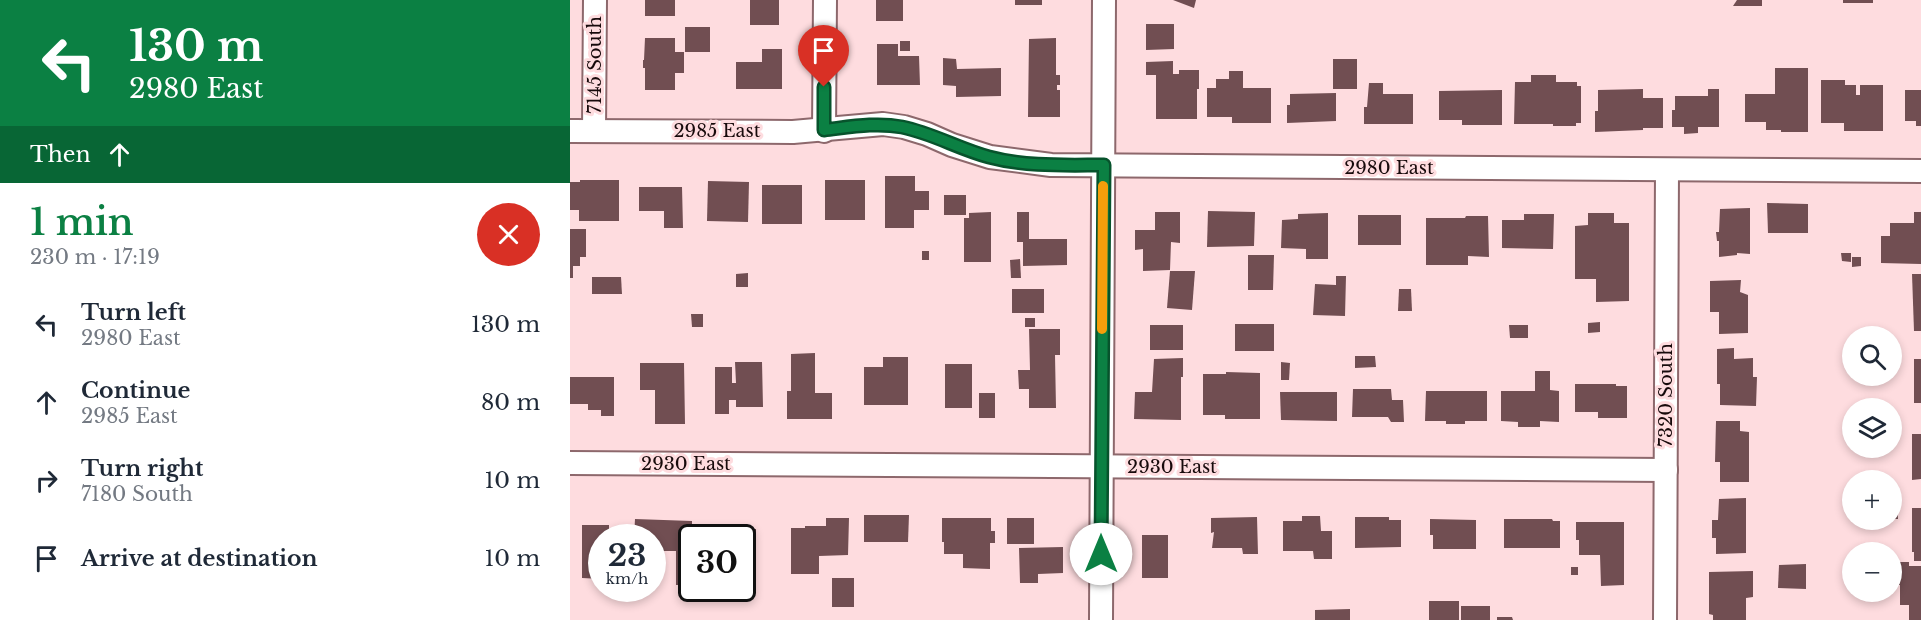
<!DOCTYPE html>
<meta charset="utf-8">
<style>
body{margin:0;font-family:"Libre Baskerville",serif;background:#f6f6f7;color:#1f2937;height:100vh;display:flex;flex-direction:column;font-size:22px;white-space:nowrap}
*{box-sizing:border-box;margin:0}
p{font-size:20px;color:#747a83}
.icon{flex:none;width:33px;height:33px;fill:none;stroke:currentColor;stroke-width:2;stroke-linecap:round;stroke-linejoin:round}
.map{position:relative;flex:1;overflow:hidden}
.sheet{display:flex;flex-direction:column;background:#fff;width:570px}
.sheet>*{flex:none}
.hud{background:#0b8043;color:#fff;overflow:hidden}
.controls{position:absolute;left:1272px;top:326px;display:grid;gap:12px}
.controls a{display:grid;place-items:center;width:60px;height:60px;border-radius:50%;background:#fff;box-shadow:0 3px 9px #0003;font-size:30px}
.speed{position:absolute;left:18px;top:524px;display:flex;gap:12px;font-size:30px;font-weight:700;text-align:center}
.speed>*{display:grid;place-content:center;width:78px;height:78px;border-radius:50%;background:#fff;box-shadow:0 3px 9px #0003;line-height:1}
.speed small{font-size:15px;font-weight:400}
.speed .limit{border:3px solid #111;border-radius:9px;background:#fff;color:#111}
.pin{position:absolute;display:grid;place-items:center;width:51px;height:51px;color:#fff;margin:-62px -26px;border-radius:50% 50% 50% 0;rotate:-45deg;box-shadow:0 0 6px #0007}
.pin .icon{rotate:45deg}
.me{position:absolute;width:66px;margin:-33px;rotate:0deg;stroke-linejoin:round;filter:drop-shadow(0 0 4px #0008)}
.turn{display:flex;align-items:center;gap:21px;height:126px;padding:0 30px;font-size:27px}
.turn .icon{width:78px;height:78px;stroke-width:2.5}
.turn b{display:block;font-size:42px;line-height:51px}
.then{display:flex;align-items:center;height:57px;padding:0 30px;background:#0003;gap:12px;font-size:22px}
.round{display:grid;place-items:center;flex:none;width:63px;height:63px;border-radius:32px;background:#f6f6f7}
.overview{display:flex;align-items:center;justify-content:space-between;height:102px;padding:0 30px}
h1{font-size:36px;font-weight:600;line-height:45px;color:#0b8043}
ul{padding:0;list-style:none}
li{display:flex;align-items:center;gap:18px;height:78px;padding:0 30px}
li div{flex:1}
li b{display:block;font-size:22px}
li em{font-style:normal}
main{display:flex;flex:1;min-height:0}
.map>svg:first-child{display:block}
.building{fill:#714e52}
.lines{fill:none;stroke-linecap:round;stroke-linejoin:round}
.minor-casing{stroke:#8d686c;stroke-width:26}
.minor{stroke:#fff;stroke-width:22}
.route-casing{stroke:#07532c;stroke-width:15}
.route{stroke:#0b8043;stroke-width:10}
.slow{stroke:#f59e0b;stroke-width:10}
.labels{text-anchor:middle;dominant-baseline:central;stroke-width:6;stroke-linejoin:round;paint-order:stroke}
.street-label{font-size:18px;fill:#170a0b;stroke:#fedcdf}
</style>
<main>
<section class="sheet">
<div class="hud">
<div class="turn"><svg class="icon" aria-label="left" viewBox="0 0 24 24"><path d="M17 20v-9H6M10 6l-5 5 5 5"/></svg><div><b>130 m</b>2980 East</div></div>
<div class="then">Then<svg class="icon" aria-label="ahead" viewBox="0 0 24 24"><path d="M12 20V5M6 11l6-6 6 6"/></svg></div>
</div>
<div class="overview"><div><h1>1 min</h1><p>230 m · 17:19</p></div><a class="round" style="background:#d93025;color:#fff"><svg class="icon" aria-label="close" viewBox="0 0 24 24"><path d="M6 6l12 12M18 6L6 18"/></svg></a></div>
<ul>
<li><svg class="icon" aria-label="left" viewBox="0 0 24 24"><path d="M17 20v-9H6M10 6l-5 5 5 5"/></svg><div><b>Turn left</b><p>2980 East</p></div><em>130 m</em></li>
<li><svg class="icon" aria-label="ahead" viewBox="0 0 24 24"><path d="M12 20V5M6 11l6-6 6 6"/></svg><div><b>Continue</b><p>2985 East</p></div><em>80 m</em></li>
<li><svg class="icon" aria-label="right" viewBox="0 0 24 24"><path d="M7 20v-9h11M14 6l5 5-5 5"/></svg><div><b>Turn right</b><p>7180 South</p></div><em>10 m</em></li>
<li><svg class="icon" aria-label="arrive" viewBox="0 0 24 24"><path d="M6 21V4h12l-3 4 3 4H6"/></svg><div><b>Arrive at destination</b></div><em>10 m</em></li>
</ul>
</section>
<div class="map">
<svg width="1351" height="620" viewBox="0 0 1351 620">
<rect width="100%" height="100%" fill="#fedcdf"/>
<g class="building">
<rect x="75" y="0" width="30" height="16"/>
<rect x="180" y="0" width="29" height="25"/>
<rect x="306" y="0" width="27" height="21"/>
<rect x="445" y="0" width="27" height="5"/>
<polygon points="603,0 626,0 624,8"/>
<polygon points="1167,0 1192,0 1192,6 1163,6"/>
<rect x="1273" y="0" width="30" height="3"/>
<polygon points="576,24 604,24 604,49 576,50"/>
<rect x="115" y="27" width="25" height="25"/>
<polygon points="75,38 105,38 105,52 114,52 114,73 105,73 105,90 75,90 75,68 73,68 73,60 74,60"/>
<polygon points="486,38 486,75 490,75 490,85 487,85 487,90 490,90 490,117 458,117 459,39"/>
<rect x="330" y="41" width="10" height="10"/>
<polygon points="307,44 328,44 328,56 349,56 350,85 307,85"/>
<polygon points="192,49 212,49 212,89 166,89 166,62 192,62"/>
<polygon points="373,58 386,59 387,69 431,68 431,96 386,97 386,86 373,85"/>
<rect x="763" y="59" width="24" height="30"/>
<polygon points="603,61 603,74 609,74 609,70 629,70 629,89 627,89 627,119 586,119 586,75 576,75 576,62"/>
<polygon points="1205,68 1238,68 1238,132 1211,132 1211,130 1196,130 1196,122 1175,122 1175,94 1205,94"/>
<polygon points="659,71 673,71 673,88 701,88 701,123 662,123 662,117 637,117 637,88 646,88 646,79 659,79"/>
<polygon points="961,75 986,75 986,82 1007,82 1007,86 1011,86 1011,123 1006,123 1006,126 983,126 983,124 944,124 945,82 961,82"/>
<polygon points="1251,80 1275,80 1275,85 1286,85 1286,95 1290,95 1290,85 1313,85 1313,131 1274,131 1274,123 1251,123"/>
<polygon points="799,83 813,83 813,94 843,94 843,124 794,124 794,107 797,107"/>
<polygon points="1073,89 1073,98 1093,98 1093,128 1073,128 1073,130 1025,132 1025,111 1028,111 1028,90"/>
<polygon points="1138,89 1149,89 1149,127 1128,127 1128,133 1114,134 1114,127 1102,127 1102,110 1105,110 1105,96 1138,96"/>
<polygon points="932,90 932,125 892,125 892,120 869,120 869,91"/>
<polygon points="1335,90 1351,90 1351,126 1346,126 1346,121 1335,121"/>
<polygon points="766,93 766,121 717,123 717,105 720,105 720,94"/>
<polygon points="315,176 345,176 345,191 359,191 359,210 344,210 344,228 315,228"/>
<polygon points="10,180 49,180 49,221 9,221 9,210 0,210 0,182 10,182"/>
<rect x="255" y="180" width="40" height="40"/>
<polygon points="138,181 179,182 178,222 137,221"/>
<rect x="192" y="185" width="40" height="39"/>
<polygon points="69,187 112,187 113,228 94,228 94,211 69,211"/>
<rect x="374" y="195" width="22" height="20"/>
<polygon points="1197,203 1238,204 1238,233 1198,233"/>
<polygon points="1180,208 1180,254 1167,253 1167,255 1149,257 1149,241 1147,241 1146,232 1149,232 1150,209"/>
<polygon points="638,211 685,212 684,246 637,247"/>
<polygon points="421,212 421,262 394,262 394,218 399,218 399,213"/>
<polygon points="447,212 459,212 459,239 497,239 497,265 453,266 453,242 447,242"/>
<polygon points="585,212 610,212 610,243 601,242 600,270 573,271 573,249 565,250 565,230 585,230"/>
<polygon points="1344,212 1351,212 1351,264 1311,263 1311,236 1320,236 1320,223 1344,223"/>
<polygon points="758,213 758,259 736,259 736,249 711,248 712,220 728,219 728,214"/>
<polygon points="1018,213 1044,213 1044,223 1059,223 1059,301 1026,302 1026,279 1005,279 1005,226 1018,225"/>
<polygon points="954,214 984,214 983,249 932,248 932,220 954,220"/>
<rect x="788" y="215" width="43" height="30"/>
<polygon points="896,216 918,216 919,257 898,256 898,265 856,265 856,218 895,218"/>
<polygon points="0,229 16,229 16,257 10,257 10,266 3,266 3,278 0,278"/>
<rect x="352" y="251" width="7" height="9"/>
<polygon points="1271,253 1281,253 1281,262 1272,261"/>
<polygon points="678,255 704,255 703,290 678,290"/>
<polygon points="1282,257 1291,257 1291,266 1282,267"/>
<polygon points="450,259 451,278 441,278 440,260"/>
<polygon points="600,271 625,271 622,310 597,308"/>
<polygon points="178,273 178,287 166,287 166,274"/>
<polygon points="1342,274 1351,274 1351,331 1344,331"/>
<polygon points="766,276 776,276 775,316 743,315 745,284 766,285"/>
<polygon points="22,277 51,277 52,294 22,294"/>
<polygon points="1171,280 1170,292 1178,295 1178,333 1149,334 1149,312 1140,312 1140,281"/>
<rect x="442" y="289" width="32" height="24"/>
<polygon points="829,289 841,289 842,311 828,311"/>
<polygon points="121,314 133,314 133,327 122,327"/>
<rect x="455" y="318" width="10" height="9"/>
<polygon points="1030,322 1030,332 1018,333 1018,323"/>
<rect x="665" y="324" width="39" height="27"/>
<rect x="580" y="325" width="33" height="25"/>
<polygon points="939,325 958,325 958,338 940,338"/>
<polygon points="459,329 490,329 490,355 485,355 486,408 459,408 459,389 449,389 448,370 460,370"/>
<polygon points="1164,348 1164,359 1183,358 1183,377 1187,377 1186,406 1150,405 1150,384 1147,384 1147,349"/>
<polygon points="245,353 245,393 262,393 262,419 217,419 217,391 221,391 221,354"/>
<polygon points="785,356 805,356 806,367 785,368"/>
<polygon points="313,357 338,357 338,405 294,405 294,367 313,367"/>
<polygon points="613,358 613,377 611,377 611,420 564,419 565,392 582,392 584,359"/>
<rect x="1344" y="359" width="7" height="44"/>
<polygon points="165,362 192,362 193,407 166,407 166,400 159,400 159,414 145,414 145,367 162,367 162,383 166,383"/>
<polygon points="711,362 720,363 719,380 711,380"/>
<polygon points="70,363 114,363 115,424 85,424 85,390 70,390"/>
<rect x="375" y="364" width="27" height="44"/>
<polygon points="965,371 980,371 980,390 989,391 989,422 970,421 970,427 948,427 948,422 931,421 931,391 965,391"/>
<polygon points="656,372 690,373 690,419 655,419 655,415 633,415 633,374 656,374"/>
<polygon points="0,377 44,377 44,416 31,416 31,410 18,410 18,404 0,404"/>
<polygon points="1005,384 1046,384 1046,386 1057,386 1057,418 1028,418 1028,412 1005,412"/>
<polygon points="783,389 821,389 822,400 833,400 834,422 821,422 818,417 782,417"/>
<polygon points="856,391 917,391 917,421 895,421 895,424 876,424 876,421 855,421"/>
<polygon points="710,392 767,392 767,421 711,420"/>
<rect x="409" y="393" width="16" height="25"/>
<polygon points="1146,421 1170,421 1170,431 1179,432 1179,482 1150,482 1150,462 1145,462"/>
<polygon points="1342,434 1351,434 1351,479 1342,480"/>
<polygon points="1322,494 1327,494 1328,519 1322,519"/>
<polygon points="1176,498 1176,553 1146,554 1146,538 1142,538 1142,520 1148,520 1149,499"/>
<polygon points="1342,508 1351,508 1351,561 1344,561 1344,552 1342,552"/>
<polygon points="294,515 339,515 338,542 294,542"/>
<polygon points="732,516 750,516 751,531 762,531 762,559 744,559 743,551 713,551 713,521 732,521"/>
<polygon points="687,517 688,554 673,554 672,548 642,548 644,532 641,533 641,518"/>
<polygon points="785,517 819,517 819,520 831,520 831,547 785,548"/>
<polygon points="256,518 279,518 278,555 249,556 249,574 221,574 221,528 235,528 235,526 256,526"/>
<polygon points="372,518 421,518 421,531 425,531 425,543 420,543 420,569 393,568 393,554 374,554 374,542 372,542"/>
<rect x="437" y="518" width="27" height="26"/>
<polygon points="65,519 122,521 122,585 106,585 106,551 88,551 88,547 82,547 82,537 64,537"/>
<polygon points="860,519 906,520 906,549 863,549 863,535 860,535"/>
<polygon points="934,519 982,519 983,521 990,521 990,548 934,548"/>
<polygon points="1006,522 1054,522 1054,585 1031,586 1030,555 1009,555 1009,540 1006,540"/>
<polygon points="12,525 39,525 39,537 32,537 32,579 12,578"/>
<polygon points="140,529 186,529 186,574 172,575 172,537 140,537"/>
<rect x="572" y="535" width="26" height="43"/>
<polygon points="493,547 493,573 468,574 468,583 450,583 449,548"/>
<polygon points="1322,562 1339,562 1339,566 1351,566 1351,620 1339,620 1339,605 1330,605 1330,585 1322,585"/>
<polygon points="1236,564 1236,589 1208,588 1209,565"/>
<rect x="1001" y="567" width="7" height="8"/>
<polygon points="1183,571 1183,597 1176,598 1176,620 1143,620 1143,615 1139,614 1139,572"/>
<rect x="262" y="578" width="22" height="29"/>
<rect x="859" y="601" width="30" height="19"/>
<rect x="891" y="606" width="29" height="14"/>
<polygon points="780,609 780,620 745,620 745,610"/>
<polygon points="927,617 942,617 943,620 927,620"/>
</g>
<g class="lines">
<defs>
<g id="minor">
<polyline points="0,131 223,132 313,124 334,127 357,134 382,145 420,157 481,165 1351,171"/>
<polyline points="24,131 25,0"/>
<polyline points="254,131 255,0"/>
<polyline points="0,463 1096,470"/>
<polyline points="531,620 534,0"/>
<polyline points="1095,620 1097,170"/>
</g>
</defs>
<use href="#minor" class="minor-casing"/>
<use href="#minor" class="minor"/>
</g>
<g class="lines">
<defs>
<path id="route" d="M254 87V130C280 127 306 122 332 127 362 133 389 149 419 157 456 167 496 165 534 165L531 554"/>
</defs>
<use href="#route" class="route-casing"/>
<use href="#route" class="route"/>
<polyline class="slow" points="532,329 533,186"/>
</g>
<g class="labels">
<g class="street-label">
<text transform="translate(25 65) rotate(-90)">7145 South</text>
<text x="147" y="131">2985 East</text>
<text x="819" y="168">2980 East</text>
<text transform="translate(1096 395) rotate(-90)">7320 South</text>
<text x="116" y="464">2930 East</text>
<text x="602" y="467">2930 East</text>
</g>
</g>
</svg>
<div class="controls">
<a><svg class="icon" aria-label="search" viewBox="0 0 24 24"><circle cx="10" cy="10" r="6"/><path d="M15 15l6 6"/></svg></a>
<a><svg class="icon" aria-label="layers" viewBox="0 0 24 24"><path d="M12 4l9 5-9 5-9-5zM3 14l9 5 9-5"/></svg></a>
<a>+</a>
<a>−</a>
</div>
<div class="speed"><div>23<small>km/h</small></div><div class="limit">30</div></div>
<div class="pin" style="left:254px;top:87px;background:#d93025"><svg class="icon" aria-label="arrive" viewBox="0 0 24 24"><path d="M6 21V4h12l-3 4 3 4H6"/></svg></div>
<svg class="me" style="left:531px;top:554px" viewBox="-20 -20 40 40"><circle r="19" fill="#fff"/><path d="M0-13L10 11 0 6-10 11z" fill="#0b8043"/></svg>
</div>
</main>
